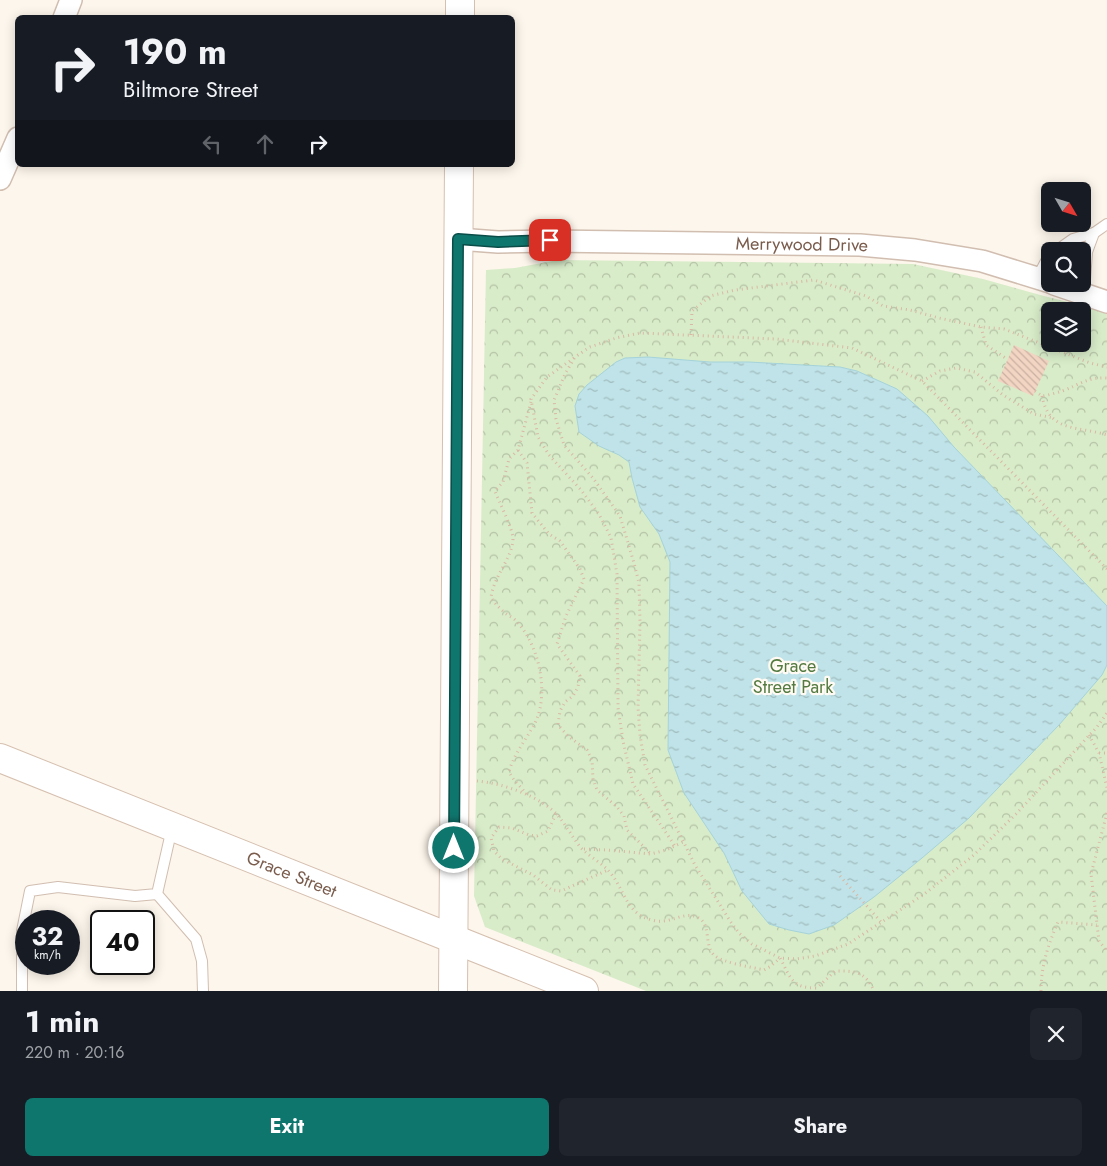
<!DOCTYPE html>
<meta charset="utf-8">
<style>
body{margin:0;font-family:Jost,sans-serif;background:#20242c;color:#f1f3f6;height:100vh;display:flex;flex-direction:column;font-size:19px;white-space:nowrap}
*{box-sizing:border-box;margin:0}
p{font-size:16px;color:#9ea1a6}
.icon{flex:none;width:28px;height:28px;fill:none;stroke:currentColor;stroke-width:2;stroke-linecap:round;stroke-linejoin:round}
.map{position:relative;height:991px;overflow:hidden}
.details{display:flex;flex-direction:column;background:#171b24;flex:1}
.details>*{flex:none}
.guide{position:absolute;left:15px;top:15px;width:500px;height:152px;border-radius:8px;box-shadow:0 2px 12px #0003;background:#171b24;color:#f1f3f6;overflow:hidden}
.needle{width:32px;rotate:129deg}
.tools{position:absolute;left:1041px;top:182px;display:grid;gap:10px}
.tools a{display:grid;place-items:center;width:50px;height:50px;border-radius:8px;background:#171b24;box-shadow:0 2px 12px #0003;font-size:25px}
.speed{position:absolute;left:15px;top:910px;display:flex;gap:10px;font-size:25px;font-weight:700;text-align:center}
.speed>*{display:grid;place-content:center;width:65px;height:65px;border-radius:50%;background:#171b24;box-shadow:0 2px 12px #0003;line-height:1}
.speed small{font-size:12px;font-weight:400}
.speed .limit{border:2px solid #111;border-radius:8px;background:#fff;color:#111}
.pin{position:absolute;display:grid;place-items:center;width:42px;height:42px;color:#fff;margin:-21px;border-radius:10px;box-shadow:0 2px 8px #0006}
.me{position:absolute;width:55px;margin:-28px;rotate:0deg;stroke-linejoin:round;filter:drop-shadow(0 0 4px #0008)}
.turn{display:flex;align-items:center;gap:18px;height:105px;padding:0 25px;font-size:22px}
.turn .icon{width:65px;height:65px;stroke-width:2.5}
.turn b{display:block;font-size:35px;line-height:42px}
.lanes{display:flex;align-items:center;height:48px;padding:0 25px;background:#0003;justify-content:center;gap:25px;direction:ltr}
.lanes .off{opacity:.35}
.round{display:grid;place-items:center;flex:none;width:52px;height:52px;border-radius:8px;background:#20242c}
.overview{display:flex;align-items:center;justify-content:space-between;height:85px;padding:0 25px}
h1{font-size:30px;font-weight:700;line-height:38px}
.button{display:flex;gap:10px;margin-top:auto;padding:10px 25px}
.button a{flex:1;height:58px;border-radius:8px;background:#0f766e;color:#fff;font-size:20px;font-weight:700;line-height:58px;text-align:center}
.button a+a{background:#20242c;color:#f1f3f6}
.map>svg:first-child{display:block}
.forest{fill:url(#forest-crowns);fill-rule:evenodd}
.water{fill:url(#water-ripples);stroke:#a5d3da}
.building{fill:url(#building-back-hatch)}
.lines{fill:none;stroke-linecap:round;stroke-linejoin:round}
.lane-casing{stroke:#d1beb0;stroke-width:12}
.street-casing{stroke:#d1beb0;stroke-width:24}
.secondary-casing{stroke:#d6c0b0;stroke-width:30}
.path{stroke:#d9b8a5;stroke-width:3;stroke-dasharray:1 4;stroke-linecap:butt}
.lane{stroke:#fff;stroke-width:10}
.street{stroke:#fff;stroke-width:21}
.secondary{stroke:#fff;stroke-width:28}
.route-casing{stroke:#0a4d48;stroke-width:12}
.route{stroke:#0f766e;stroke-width:9}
.labels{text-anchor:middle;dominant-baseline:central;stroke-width:4.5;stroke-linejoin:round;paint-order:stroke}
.street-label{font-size:18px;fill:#7a5c4d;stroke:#fffaf3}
.park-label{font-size:18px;fill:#537a41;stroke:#fffaf3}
</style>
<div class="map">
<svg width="1107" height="991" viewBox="0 0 1107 991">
<defs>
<pattern id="forest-crowns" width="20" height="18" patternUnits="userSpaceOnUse" patternTransform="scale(1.25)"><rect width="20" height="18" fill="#d8ecc9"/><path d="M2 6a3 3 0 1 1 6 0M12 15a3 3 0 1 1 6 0" fill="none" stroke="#b4c2a5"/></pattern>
<pattern id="water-ripples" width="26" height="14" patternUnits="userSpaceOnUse" patternTransform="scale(1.25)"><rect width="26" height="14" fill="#bfe3e8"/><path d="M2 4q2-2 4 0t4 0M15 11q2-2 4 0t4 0" fill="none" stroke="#a0bbbe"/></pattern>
<pattern id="building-back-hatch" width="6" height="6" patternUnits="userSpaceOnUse" patternTransform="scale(1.25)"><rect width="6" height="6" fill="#f3d5c3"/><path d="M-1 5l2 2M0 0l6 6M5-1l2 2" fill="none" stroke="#cab0a1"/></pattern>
</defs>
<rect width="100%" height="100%" fill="#fdf6ec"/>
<path class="forest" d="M558 260 913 264 983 279 1044 296 1107 312V991H646L485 927 474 896 486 270 515 268ZM1050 311H1082V344H1050Z"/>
<polygon class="water" points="648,357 710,362 749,362 840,367 857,371 897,389 928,416 954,447 1107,606 1107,665 1102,675 1059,725 969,818 922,858 874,897 834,925 809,934 789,930 769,924 742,891 724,853 684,793 668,750 670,562 659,534 640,507 632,478 629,462 619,455 599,446 579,432 575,406 579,394 587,385 616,362 625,358"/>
<polygon class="building" points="1014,345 1049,361 1033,396 998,381"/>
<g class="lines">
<defs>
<g id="lane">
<polyline points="1056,251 1073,239 1094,233 1107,224"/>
<polyline points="1037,278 1046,261 1050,257"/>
<polyline points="1084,294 1087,252 1094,233"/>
<polyline points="157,894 196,939 202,961 203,991"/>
<polyline points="22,991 22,931 30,891 58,887 135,896 157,894 172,828"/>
</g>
<g id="street">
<polyline points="64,18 71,0"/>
<polyline points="0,179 18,138"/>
<path id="s1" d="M458 239 498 242 549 241 860 245 915 250 982 261 1050 282"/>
<polyline points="1054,284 1107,302"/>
</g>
<g id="secondary">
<polyline points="460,18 460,0"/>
<path id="s2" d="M0 758 584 991"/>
<polyline points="453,991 459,165"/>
</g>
</defs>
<use href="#lane" class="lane-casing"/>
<use href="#street" class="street-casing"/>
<use href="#secondary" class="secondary-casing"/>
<g class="path">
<polyline points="981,327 986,345 1007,359"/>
<polyline points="691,335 692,311 710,296 735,290 814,280 866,296 883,306 910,310 939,318 981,327 1004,329 1090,363 1107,367"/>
<polyline points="574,358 547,377 531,399 538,437 549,455 581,490 599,514 611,538 617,574 618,708 623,741 633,784 675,846"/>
<polyline points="922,381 940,371 956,368 975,372 1003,395 1034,414 1054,418"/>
<path d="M1035 391 1042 396C1049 395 1056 393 1062 391 1079 385 1087 377 1107 378"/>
<path d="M1042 396C1049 433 1079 426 1107 435"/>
<polyline points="531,402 518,450 527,463 532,513 549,534 560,541 580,569 584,579 566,616 557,644 580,676 578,687 573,696 565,702 560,711 558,725 568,736 587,750 592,760 593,779 597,790 617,807 624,816 627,830 651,854"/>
<path d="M518 450 509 459 503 482 495 491C499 502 513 529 513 539 512 559 493 577 491 598 495 603 499 608 504 612 508 616 513 617 516 621 539 644 549 692 536 721 527 739 514 753 509 772L514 780 527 794"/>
<polyline points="1107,569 922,381 852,348 776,339 640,333 616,338 590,347 575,357 565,374 554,400 556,419 564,445 593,478 620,516 634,563 639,583 640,621 638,708 640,735 645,765 695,865 730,921 739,933 752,944 780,958 796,959 815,956 848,944 923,895 974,855 1016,814 1097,727 1107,713"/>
<polyline points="1089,735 1099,753 1107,788"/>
<polyline points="1099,753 1107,753"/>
<path d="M477 781C502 783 543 797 559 817 567 827 573 838 581 848 591 858 603 863 612 875 623 889 626 908 643 917 648 919 657 922 662 921 674 921 686 911 699 918 711 925 704 945 714 955 723 963 751 967 764 970L771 966 780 958C791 978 791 988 817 988L835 971C855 971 865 971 874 991"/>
<polyline points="1107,813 1091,874 1099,941 1107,951"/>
<polyline points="556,814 548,831 537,836 529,835 512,828 499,827 491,838 494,851 502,859 533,875 552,890 561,891 608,870"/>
<polyline points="584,849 607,850 651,854 666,850 683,842"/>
<polyline points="840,876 882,923"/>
<path d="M1041 991C1041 966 1048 945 1058 922L1097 925"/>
</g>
<use href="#lane" class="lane"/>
<use href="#street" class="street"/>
<use href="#secondary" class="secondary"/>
</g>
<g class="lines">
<defs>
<polyline id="route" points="454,848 458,239 498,242 550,240"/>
</defs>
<use href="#route" class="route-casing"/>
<use href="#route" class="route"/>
</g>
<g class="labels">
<g class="street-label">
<text stroke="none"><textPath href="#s1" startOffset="344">Merrywood Drive</textPath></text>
<text stroke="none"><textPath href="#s2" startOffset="314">Grace Street</textPath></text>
</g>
<g class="park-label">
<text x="793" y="666">Grace<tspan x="793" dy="21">Street Park</tspan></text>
</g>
</g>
</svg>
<div class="tools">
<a><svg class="needle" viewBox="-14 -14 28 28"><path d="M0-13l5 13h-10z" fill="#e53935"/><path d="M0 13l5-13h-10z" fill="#9ea1a6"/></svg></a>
<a><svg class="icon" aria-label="search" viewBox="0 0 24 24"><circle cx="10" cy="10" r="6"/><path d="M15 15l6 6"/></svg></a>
<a><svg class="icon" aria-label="layers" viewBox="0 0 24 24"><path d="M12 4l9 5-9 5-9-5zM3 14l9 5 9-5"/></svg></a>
</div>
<div class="speed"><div>32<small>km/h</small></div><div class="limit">40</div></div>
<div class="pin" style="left:550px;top:240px;background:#d93025"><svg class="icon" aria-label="arrive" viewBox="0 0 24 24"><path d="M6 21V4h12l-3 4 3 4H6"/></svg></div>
<svg class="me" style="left:454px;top:848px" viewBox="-20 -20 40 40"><circle r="17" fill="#0f766e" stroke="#fff" stroke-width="3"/><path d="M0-11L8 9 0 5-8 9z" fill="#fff"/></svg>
<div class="guide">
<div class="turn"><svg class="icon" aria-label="right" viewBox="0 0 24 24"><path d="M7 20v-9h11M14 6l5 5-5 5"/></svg><div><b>190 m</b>Biltmore Street</div></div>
<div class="lanes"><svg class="icon off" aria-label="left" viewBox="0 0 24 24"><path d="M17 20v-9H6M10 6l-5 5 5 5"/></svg><svg class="icon off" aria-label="ahead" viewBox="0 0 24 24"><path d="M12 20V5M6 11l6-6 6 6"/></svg><svg class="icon" aria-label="right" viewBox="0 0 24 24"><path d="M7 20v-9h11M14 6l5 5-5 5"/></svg></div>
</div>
</div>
<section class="details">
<div class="overview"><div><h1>1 min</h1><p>220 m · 20:16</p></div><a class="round"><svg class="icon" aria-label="close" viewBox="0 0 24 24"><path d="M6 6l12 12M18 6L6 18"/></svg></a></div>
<div class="button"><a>Exit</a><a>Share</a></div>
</section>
